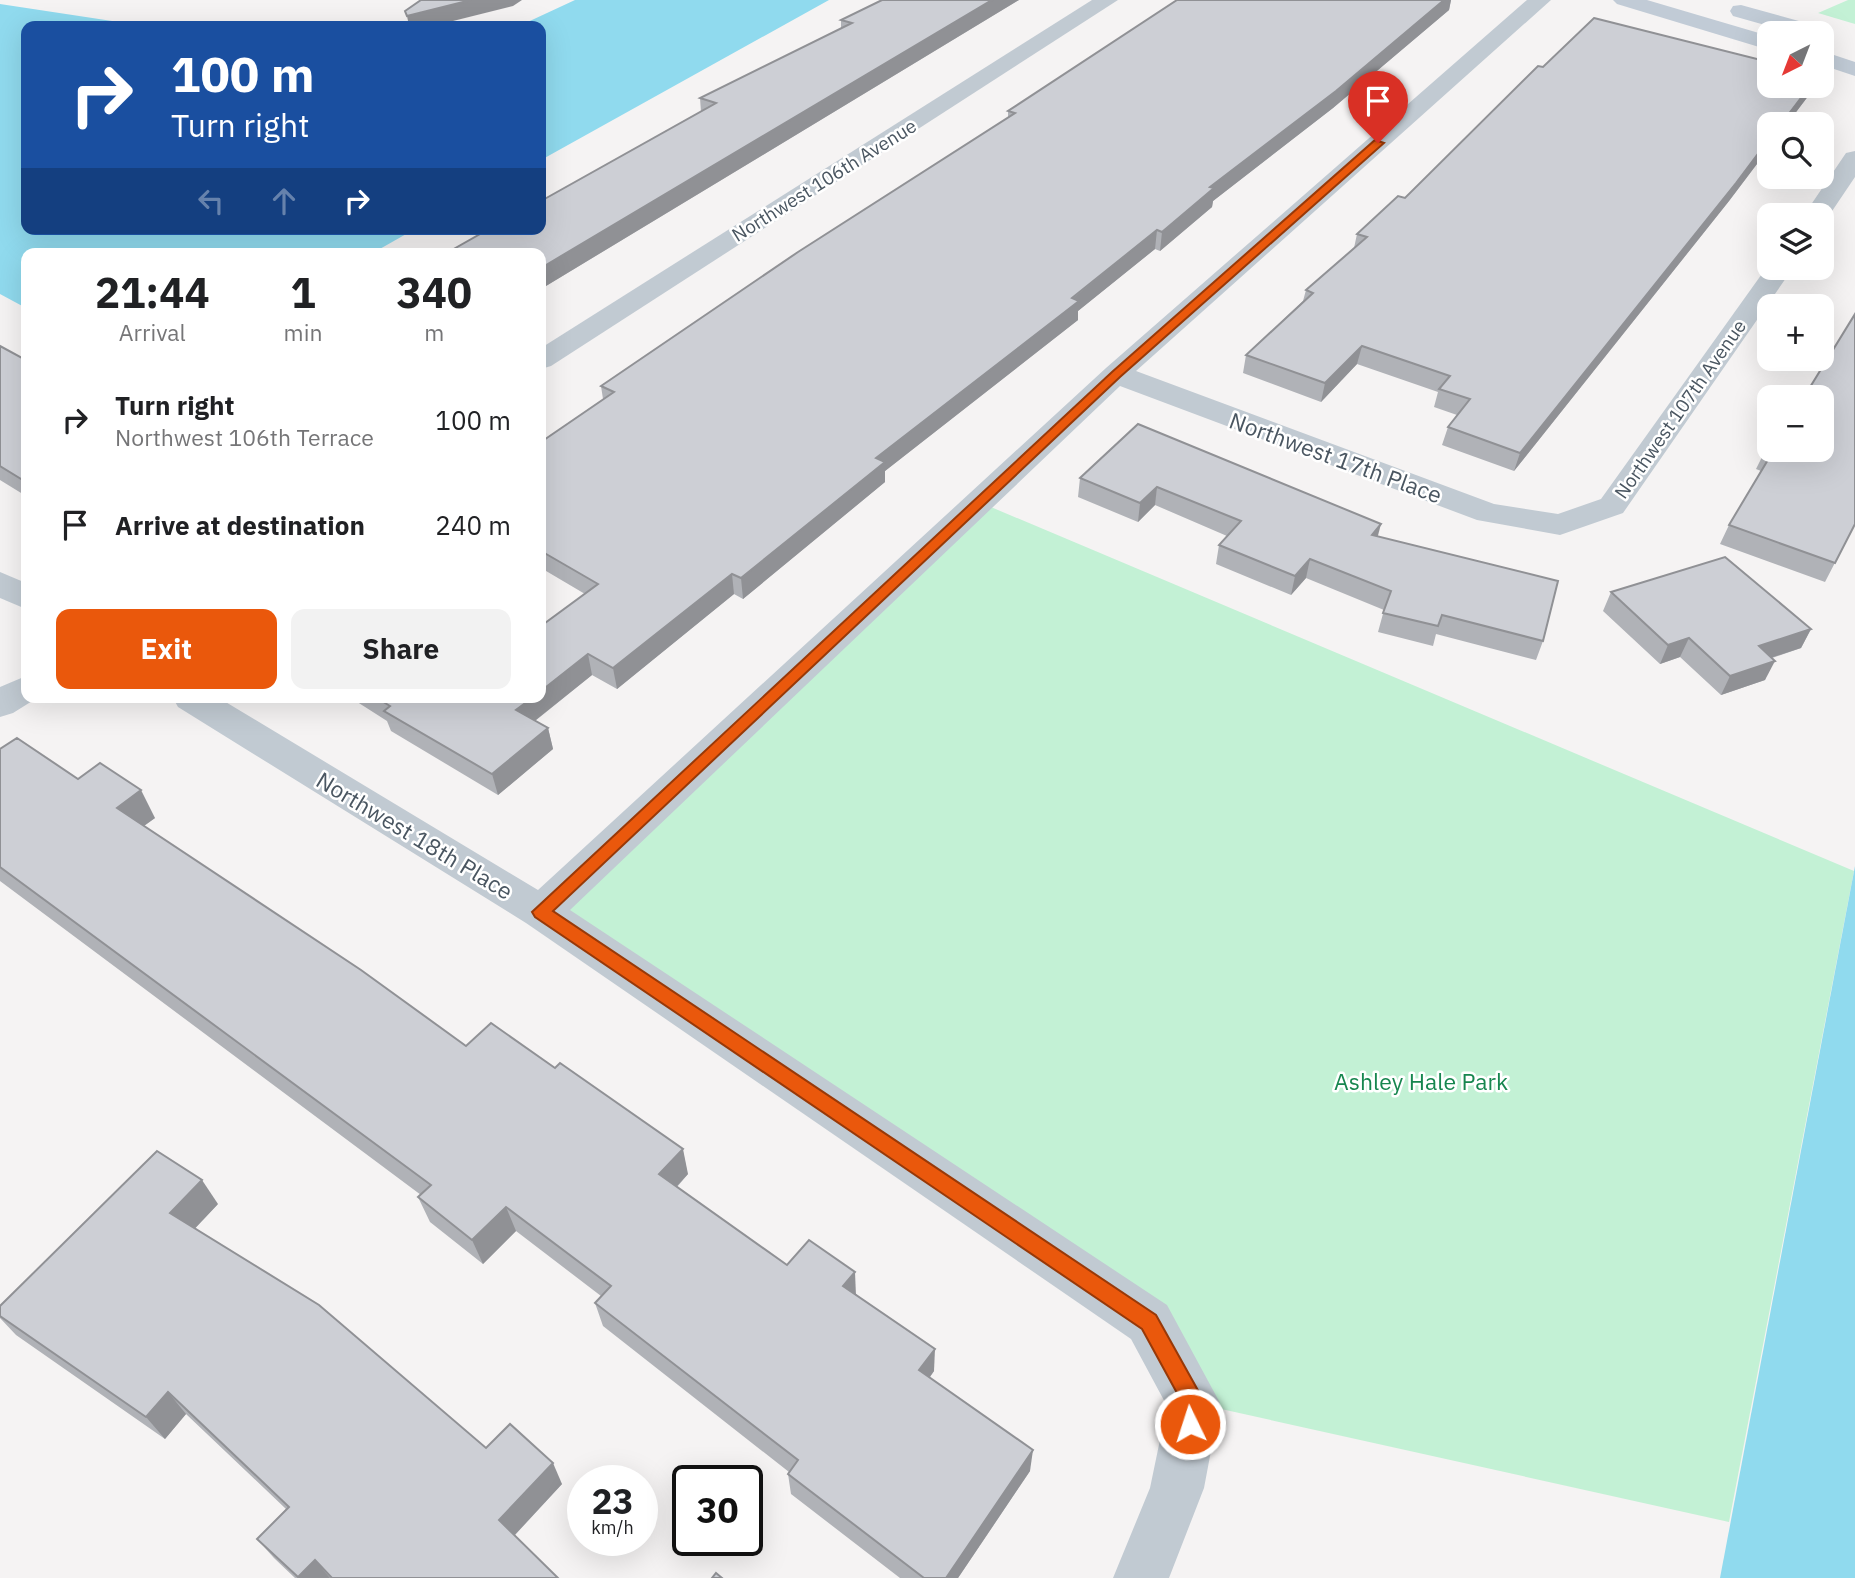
<!DOCTYPE html>
<meta charset="utf-8">
<style>
body{margin:0;font-family:"IBM Plex Sans",sans-serif;background:#f2f2f2;color:#202124;height:100vh;display:flex;flex-direction:column;font-size:26px;white-space:nowrap}
*{box-sizing:border-box;margin:0}
p{font-size:23px;color:#757577}
.icon{flex:none;width:38px;height:38px;fill:none;stroke:currentColor;stroke-width:2;stroke-linecap:round;stroke-linejoin:round}
.map{position:relative;flex:1;overflow:hidden}
.sheet{position:absolute;left:21px;top:248px;width:525px;height:455px;display:flex;flex-direction:column;background:#fff;border-radius:14px;box-shadow:0 7px 28px #0002}
.sheet>*{flex:none}
.guide{position:absolute;left:21px;top:21px;width:525px;height:214px;border-radius:14px;box-shadow:0 7px 28px #0002;background:#1a4fa0;color:#fff;overflow:hidden}
.needle{width:46px;rotate:222deg}
.buttons{position:absolute;left:1757px;top:21px;display:grid;gap:14px}
.buttons a{display:grid;place-items:center;width:77px;height:77px;border-radius:14px;background:#fff;box-shadow:0 7px 28px #0002;font-size:35px}
.speed{position:absolute;left:567px;top:1465px;display:flex;gap:14px;font-size:35px;font-weight:700;text-align:center}
.speed>*{display:grid;place-content:center;width:91px;height:91px;border-radius:50%;background:#fff;box-shadow:0 7px 28px #0002;line-height:1}
.speed small{font-size:18px;font-weight:400}
.speed .limit{border:4px solid #111;border-radius:10px;background:#fff;color:#111}
.pin{position:absolute;display:grid;place-items:center;width:60px;height:60px;color:#fff;margin:-72px -30px;border-radius:50% 50% 50% 0;rotate:-45deg;box-shadow:0 0 7px #0007}
.pin .icon{rotate:45deg}
.me{position:absolute;width:77px;margin:-38px;rotate:356deg;stroke-linejoin:round;filter:drop-shadow(0 0 5px #0008)}
.turn{display:flex;align-items:center;gap:24px;height:147px;padding:0 35px;font-size:32px}
.turn .icon{width:91px;height:91px;stroke-width:2.5}
.turn b{display:block;font-size:49px;line-height:60px}
.lanes{display:flex;align-items:center;height:66px;padding:0 35px;background:#0003;justify-content:center;gap:35px;direction:ltr}
.lanes .off{opacity:.35}
.eta{display:flex;justify-content:space-evenly;align-items:center;height:119px;text-align:center}
.eta b{font-size:42px;font-weight:800;line-height:49px}
.cta{display:flex;gap:14px;margin-top:auto;padding:14px 35px}
.cta a{flex:1;height:80px;border-radius:14px;background:#ea580c;color:#fff;font-size:28px;font-weight:800;line-height:80px;text-align:center}
.cta a+a{background:#f2f2f2;color:#202124}
ul{padding:0;list-style:none}
li{display:flex;align-items:center;gap:21px;height:105px;padding:0 35px}
li div{flex:1}
li b{display:block;font-size:26px}
li em{font-style:normal}
.map>svg:first-child{display:block}
.green{fill:#c3f1d5}
.water{fill:#90daee}
.lines{fill:none;stroke-linecap:round;stroke-linejoin:round}
.street{fill:#c1cad2;fill-rule:evenodd}
.secondary{fill:#c1cbd6;fill-rule:evenodd}
.wall{fill:#b0b2b7}
.shaded-wall{fill:#909195}
.building{fill:#cdcfd5;stroke:#909195;stroke-width:2}
.route{fill:#ea580c;stroke:#983908;stroke-width:2}
.labels{text-anchor:middle;dominant-baseline:central;stroke-width:5;stroke-linejoin:round;paint-order:stroke}
.far-street-label{font-size:19px;fill:#4a5661;stroke:#fff}
.street-label{font-size:23px;fill:#4a5661;stroke:#fff}
.park-label{font-size:23px;fill:#17864f;stroke:#fff}
</style>
<div class="map">
<svg width="1855" height="1578" viewBox="0 0 1855 1578">
<rect width="100%" height="100%" fill="#f5f3f3"/>
<g class="green">
<polygon points="1848,0 1855,0 1855,24 1818,13"/>
<polygon points="979,502 1854,871 1729,1522 1194,1403 1149,1322 541,912"/>
</g>
<g class="water">
<polygon points="575,0 829,0 541,160 541,26 519,26"/>
<polygon points="0,4 145,26 26,26 26,229 415,229 371,254 26,254 26,308 0,294"/>
<polygon points="1855,866 1855,1578 1720,1578"/>
</g>
<g class="lines">
<g class="street">
<polygon points="1092,0 1118,0 551,366 541,369 541,348"/>
<polygon points="1527,0 1551,0 1136,371 1494,504 1558,514 1601,499 1769,264 1769,268 1793,268 1623,513 1560,535 1477,520 1120,386 570,910 1167,1305 1220,1403 1204,1488 1169,1578 1113,1578 1150,1488 1167,1406 1131,1339 526,923 178,707 173,698 219,698 538,890 1106,368"/>
<polygon points="1855,151 1855,177 1826,220 1822,222 1822,215 1804,215 1846,153"/>
<polygon points="0,572 26,583 26,609 0,598"/>
<polygon points="26,676 26,698 37,698 13,713 0,717 0,687"/>
</g>
<g class="secondary">
<polygon points="1613,0 1647,0 1769,36 1769,50 1617,4"/>
<polygon points="1741,5 1824,28 1827,33 1822,38 1822,33 1793,33 1733,16 1730,11 1733,6"/>
<polygon points="1822,51 1855,62 1855,76 1822,65"/>
</g>
</g>
<g class="wall">
<polygon points="1019,0 541,289 541,254 701,112 700,98 841,29 841,20"/>
<polygon points="1177,0 1451,0 1449,10 1333,108 1213,201 1212,207 1160,251 1155,249 1078,311 1078,320 885,471 885,482 743,599 734,594 617,689 592,675 535,721 548,728 553,749 498,795 391,731 387,721 351,698 541,698 585,594 541,568 541,442 603,399 601,386 1008,118 1008,111"/>
<polygon points="1543,67 1769,86 1814,86 1812,91 1729,201 1514,471 1442,445 1448,427 1457,415 1434,407 1438,392 1357,364 1321,402 1243,373 1246,355 1303,301 1306,290 1354,248 1357,234 1405,198"/>
<polygon points="0,346 26,360 26,496 0,480"/>
<polygon points="1807,392 1855,524 1825,582 1720,544 1729,525 1761,471 1756,469 1765,451"/>
<polygon points="1138,424 1378,536 1543,641 1536,660 1436,634 1433,646 1378,632 1384,610 1306,578 1291,595 1216,564 1219,545 1227,536 1155,505 1138,522 1078,497 1080,478"/>
<polygon points="1611,592 1811,629 1801,648 1772,658 1765,680 1721,695 1680,657 1660,664 1603,611"/>
<polygon points="0,749 78,779 155,818 144,826 466,1046 688,1174 677,1187 787,1265 856,1294 934,1371 930,1377 1030,1471 958,1578 900,1578 791,1494 788,1474 789,1472 603,1326 595,1303 601,1296 516,1231 483,1264 430,1222 418,1197 421,1195 0,881"/>
<polygon points="218,1204 195,1228 486,1448 562,1484 515,1535 558,1578 295,1578 274,1558 257,1539 286,1509 186,1414 165,1439 16,1335 0,1318 0,1306"/>
</g>
<g class="shaded-wall">
<polygon points="471,0 522,0 513,6 433,26 409,26 407,16"/>
<polygon points="992,0 1019,0 541,289 541,268"/>
<polygon points="1444,0 1451,0 1449,10 1333,108 1213,201 1212,207 1160,251 1162,232 1210,187"/>
<polygon points="1810,86 1814,86 1812,91 1787,124 1781,124"/>
<polygon points="1769,139 1769,148 1729,201 1514,471 1520,453"/>
<polygon points="1157,230 1155,249 1078,311 1078,320 885,471 885,482 743,599 741,578 876,458"/>
<polygon points="1362,346 1357,364 1321,402 1325,383"/>
<polygon points="1157,487 1155,505 1138,522 1140,503"/>
<polygon points="1381,524 1376,543 1372,535"/>
<polygon points="1310,559 1306,578 1291,595 1295,576"/>
<polygon points="732,574 734,594 617,689 613,668"/>
<polygon points="1811,629 1801,648 1749,665 1759,646"/>
<polygon points="1689,638 1680,657 1660,664 1668,645"/>
<polygon points="588,654 592,675 522,731 516,710 532,698 541,698 541,691"/>
<polygon points="1775,661 1765,680 1721,695 1730,676"/>
<polygon points="548,728 553,749 498,795 492,774"/>
<polygon points="141,790 155,818 131,835 117,808"/>
<polygon points="683,1149 688,1174 665,1199 659,1174"/>
<polygon points="202,1180 218,1204 187,1237 170,1213"/>
<polygon points="506,1207 516,1231 483,1264 472,1240"/>
<polygon points="855,1272 856,1296 843,1286"/>
<polygon points="935,1349 934,1371 919,1392 919,1370"/>
<polygon points="168,1392 186,1414 165,1439 146,1417"/>
<polygon points="1033,1450 1030,1471 958,1578 946,1578"/>
<polygon points="553,1463 562,1484 510,1540 499,1520"/>
<polygon points="315,1560 330,1578 299,1578 298,1577"/>
</g>
<g class="building">
<polygon points="421,0 471,0 407,16 405,11"/>
<polygon points="882,0 992,0 541,268 541,254 445,254 489,229 541,229 541,201 716,103 700,98 852,23 841,20"/>
<polygon points="1177,0 1444,0 1336,91 1210,187 1214,188 1162,232 1157,230 1072,298 1079,301 876,458 885,462 741,578 732,574 613,668 588,654 541,691 541,626 598,584 541,551 541,442 614,392 601,386 798,252 1015,113 1008,111"/>
<polygon points="1594,18 1769,62 1769,86 1810,86 1781,124 1769,124 1769,139 1736,183 1520,453 1448,427 1470,399 1439,389 1450,376 1362,346 1325,383 1246,355 1313,293 1306,290 1367,237 1357,234 1398,196 1405,198 1538,66 1543,67"/>
<polygon points="1855,314 1855,524 1835,563 1729,525 1772,453 1765,451 1769,443 1769,450 1822,450 1822,397 1799,397 1803,391 1807,392"/>
<polygon points="0,346 26,360 26,482 0,466"/>
<polygon points="1138,424 1381,524 1372,535 1558,581 1543,641 1442,615 1438,626 1383,613 1391,591 1310,559 1295,576 1219,545 1241,521 1157,487 1140,503 1080,478"/>
<polygon points="1725,557 1811,629 1759,646 1775,661 1730,676 1689,638 1668,645 1611,592"/>
<polygon points="377,698 532,698 516,710 548,728 492,774 384,711 390,706"/>
<polygon points="17,738 78,779 100,763 141,790 117,808 361,970 466,1046 491,1023 555,1068 560,1063 683,1149 659,1174 787,1265 809,1240 855,1272 843,1286 935,1349 919,1370 1033,1450 946,1578 924,1578 788,1474 798,1460 595,1303 611,1286 506,1207 472,1240 418,1197 431,1185 0,867 0,749"/>
<polygon points="157,1151 202,1180 170,1213 319,1305 486,1448 510,1424 553,1463 499,1520 558,1578 332,1578 315,1560 298,1577 257,1539 289,1507 168,1392 146,1417 0,1316 0,1306"/>
<polygon points="716,1573 722,1578 712,1578"/>
</g>
<polygon class="route" points="1375,140 1384,143 1120,377 553,911 1156,1315 1205,1403 1197,1432 1190,1435 1182,1432 1179,1424 1183,1404 1142,1329 535,917 532,912 1112,372"/>
<g class="labels">
<g class="far-street-label">
<text transform="translate(824 180) rotate(-32)">Northwest 106th Avenue</text>
<text transform="translate(1680 409) rotate(-55)">Northwest 107th Avenue</text>
</g>
<g class="street-label">
<text transform="translate(1336 457) rotate(20)">Northwest 17th Place</text>
<text transform="translate(415 835) rotate(31)">Northwest 18th Place</text>
</g>
<g class="park-label">
<text x="1421" y="1081">Ashley Hale Park</text>
</g>
</g>
</svg>
<div class="buttons">
<a><svg class="needle" viewBox="-14 -14 28 28"><path d="M0-13l5 13h-10z" fill="#e53935"/><path d="M0 13l5-13h-10z" fill="#757577"/></svg></a>
<a><svg class="icon" aria-label="search" viewBox="0 0 24 24"><circle cx="10" cy="10" r="6"/><path d="M15 15l6 6"/></svg></a>
<a><svg class="icon" aria-label="layers" viewBox="0 0 24 24"><path d="M12 4l9 5-9 5-9-5zM3 14l9 5 9-5"/></svg></a>
<a>+</a>
<a>−</a>
</div>
<div class="speed"><div>23<small>km/h</small></div><div class="limit">30</div></div>
<div class="pin" style="left:1378px;top:143px;background:#d93025"><svg class="icon" aria-label="arrive" viewBox="0 0 24 24"><path d="M6 21V4h12l-3 4 3 4H6"/></svg></div>
<svg class="me" style="left:1190px;top:1424px" viewBox="-20 -20 40 40"><circle r="17" fill="#ea580c" stroke="#fff" stroke-width="3"/><path d="M0-11L8 9 0 5-8 9z" fill="#fff"/></svg>
<div class="guide">
<div class="turn"><svg class="icon" aria-label="right" viewBox="0 0 24 24"><path d="M7 20v-9h11M14 6l5 5-5 5"/></svg><div><b>100 m</b>Turn right</div></div>
<div class="lanes"><svg class="icon off" aria-label="left" viewBox="0 0 24 24"><path d="M17 20v-9H6M10 6l-5 5 5 5"/></svg><svg class="icon off" aria-label="ahead" viewBox="0 0 24 24"><path d="M12 20V5M6 11l6-6 6 6"/></svg><svg class="icon" aria-label="right" viewBox="0 0 24 24"><path d="M7 20v-9h11M14 6l5 5-5 5"/></svg></div>
</div>
<section class="sheet">
<div class="eta">
<div><b>21:44</b><p>Arrival</p></div>
<div><b>1</b><p>min</p></div>
<div><b>340</b><p>m</p></div>
</div>
<ul>
<li><svg class="icon" aria-label="right" viewBox="0 0 24 24"><path d="M7 20v-9h11M14 6l5 5-5 5"/></svg><div><b>Turn right</b><p>Northwest 106th Terrace</p></div><em>100 m</em></li>
<li><svg class="icon" aria-label="arrive" viewBox="0 0 24 24"><path d="M6 21V4h12l-3 4 3 4H6"/></svg><div><b>Arrive at destination</b></div><em>240 m</em></li>
</ul>
<div class="cta"><a>Exit</a><a>Share</a></div>
</section>
</div>
